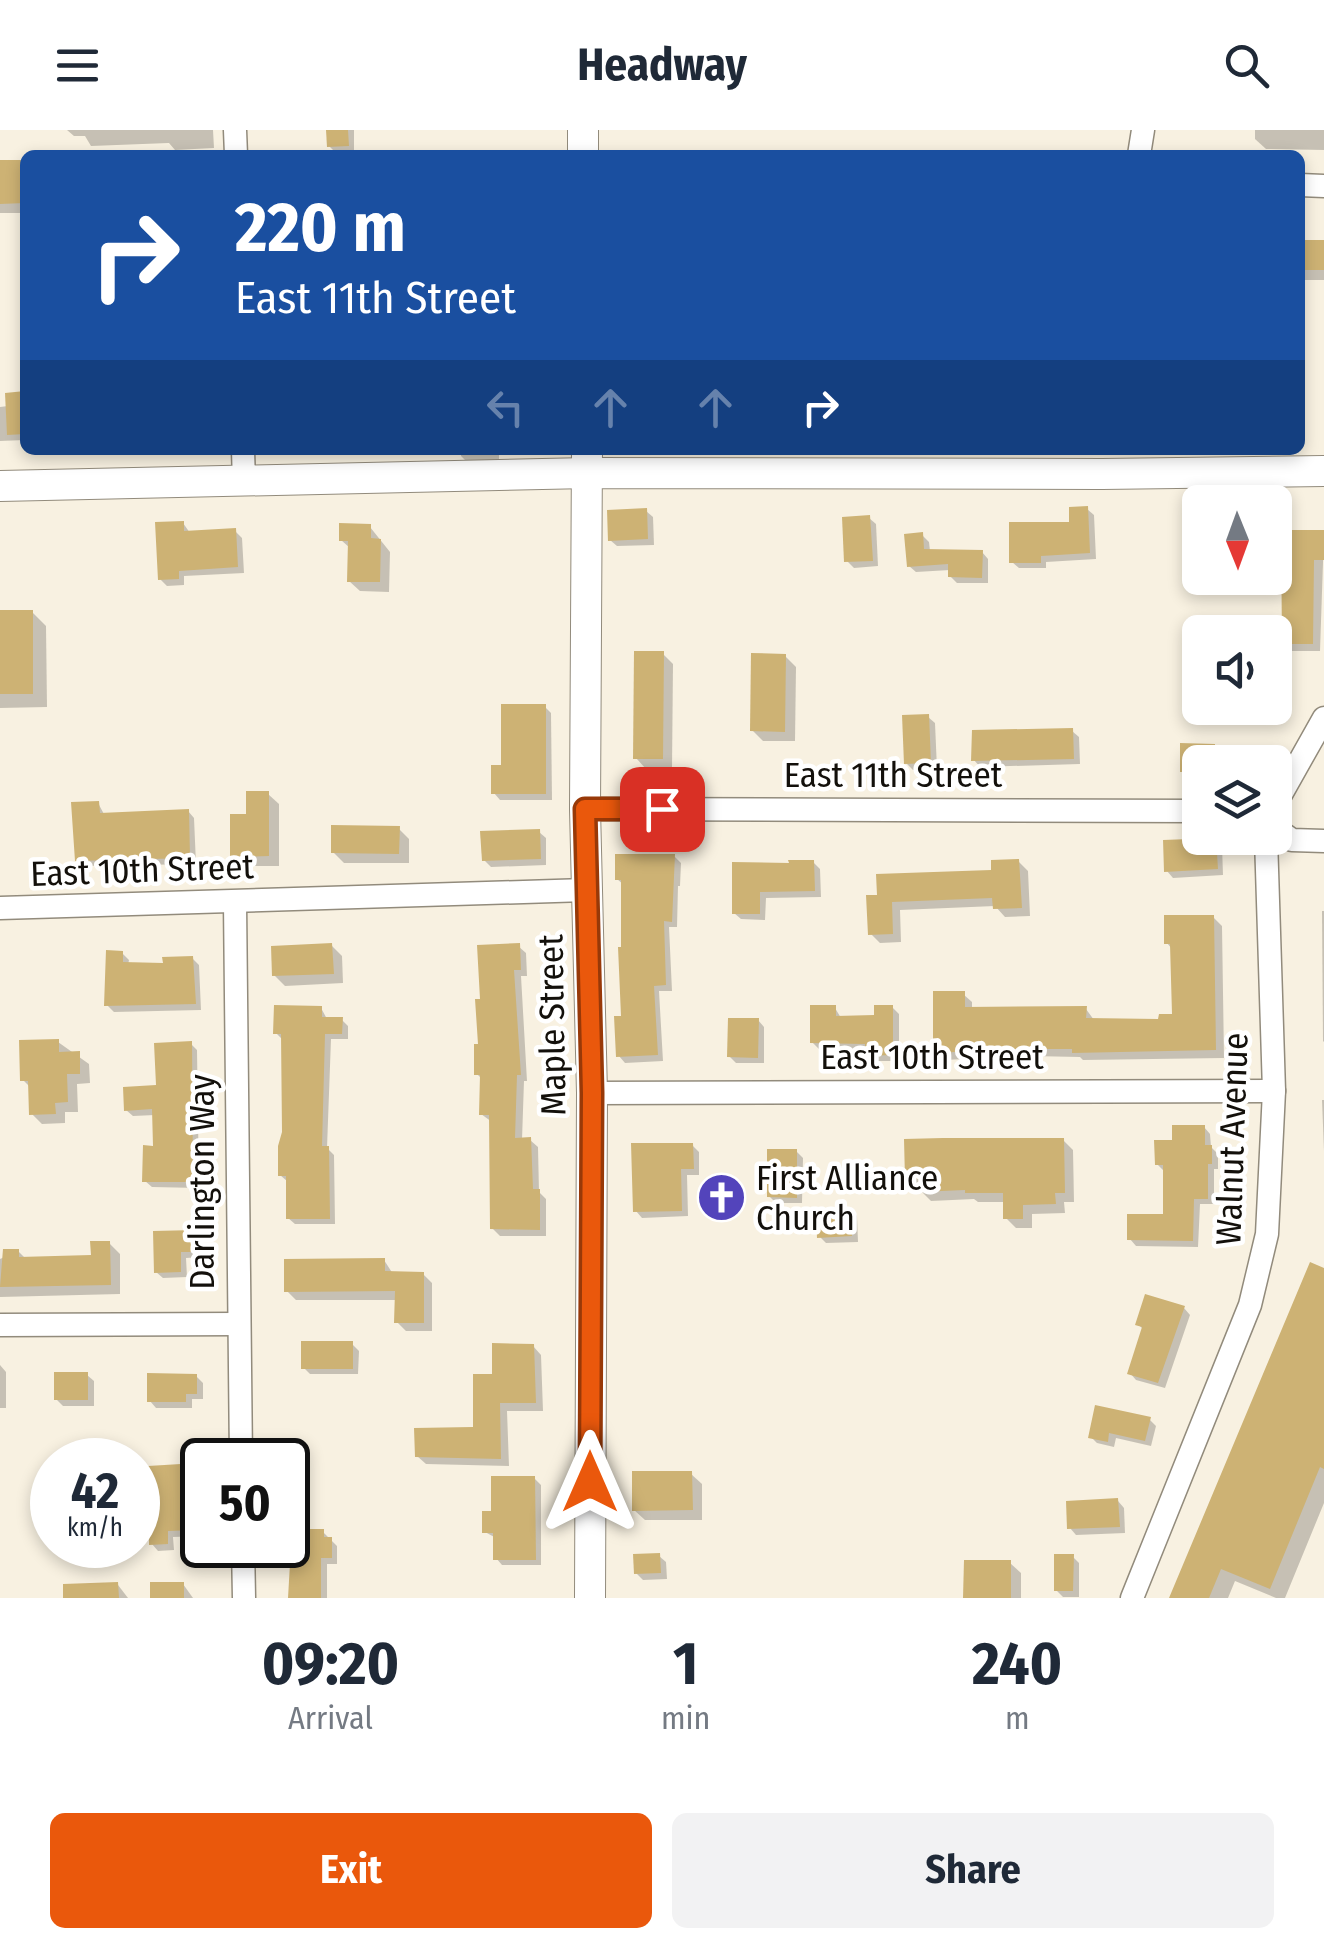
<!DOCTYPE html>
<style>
body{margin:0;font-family:"Fira Sans Condensed",sans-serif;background:#f2f2f3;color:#1f2937;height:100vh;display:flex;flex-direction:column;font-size:38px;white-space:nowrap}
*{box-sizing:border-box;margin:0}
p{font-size:32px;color:#747a83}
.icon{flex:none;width:55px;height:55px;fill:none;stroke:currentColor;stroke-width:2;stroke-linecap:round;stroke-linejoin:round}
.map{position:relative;height:1468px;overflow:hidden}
.side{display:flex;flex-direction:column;background:#fff;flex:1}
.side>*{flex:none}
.hud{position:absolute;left:20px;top:20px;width:1285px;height:305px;border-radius:15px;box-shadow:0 5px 15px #0003;background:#1a4fa0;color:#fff;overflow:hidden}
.needle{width:65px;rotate:179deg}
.tools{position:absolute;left:1182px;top:355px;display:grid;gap:20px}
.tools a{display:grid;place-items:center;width:110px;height:110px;border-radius:15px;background:#fff;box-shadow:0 5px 15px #0003;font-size:50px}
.speed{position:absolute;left:30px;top:1308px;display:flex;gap:20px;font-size:50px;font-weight:700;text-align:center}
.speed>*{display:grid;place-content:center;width:130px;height:130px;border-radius:50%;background:#fff;box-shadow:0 5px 15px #0003;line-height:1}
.speed small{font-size:25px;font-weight:400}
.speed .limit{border:5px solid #111;border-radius:15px;background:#fff;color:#111}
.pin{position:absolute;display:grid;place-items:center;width:85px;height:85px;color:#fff;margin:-42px;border-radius:20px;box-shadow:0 5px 15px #0006}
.me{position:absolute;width:110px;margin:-55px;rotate:0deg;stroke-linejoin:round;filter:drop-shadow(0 0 8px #0008)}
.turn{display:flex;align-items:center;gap:35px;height:210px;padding:0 50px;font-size:45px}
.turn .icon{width:130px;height:130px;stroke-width:2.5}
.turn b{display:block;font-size:70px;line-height:85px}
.lanes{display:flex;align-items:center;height:95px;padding:0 50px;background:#0003;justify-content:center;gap:50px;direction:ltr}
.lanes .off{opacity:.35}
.eta{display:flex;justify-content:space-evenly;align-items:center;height:170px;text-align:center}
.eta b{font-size:60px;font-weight:700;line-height:70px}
.action{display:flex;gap:20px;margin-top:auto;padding:20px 50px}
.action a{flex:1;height:115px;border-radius:15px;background:#ea580c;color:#fff;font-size:40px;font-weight:700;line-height:115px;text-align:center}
.action a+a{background:#f2f2f3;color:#1f2937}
header{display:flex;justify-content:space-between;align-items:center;height:130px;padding:0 50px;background:#fff;font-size:45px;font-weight:700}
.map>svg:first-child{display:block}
.shadow{fill:#0003}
.building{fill:#cdb274}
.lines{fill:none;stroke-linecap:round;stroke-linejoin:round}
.minor-casing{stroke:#928b7c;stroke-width:25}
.secondary-casing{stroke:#928b7c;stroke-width:32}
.minor{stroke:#fff;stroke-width:22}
.secondary{stroke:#fff;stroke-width:30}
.route-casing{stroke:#983908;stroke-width:25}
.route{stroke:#ea580c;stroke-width:18}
.labels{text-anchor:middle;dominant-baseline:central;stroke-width:9;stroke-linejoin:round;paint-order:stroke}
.street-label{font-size:35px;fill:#13100b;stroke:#fff}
.poi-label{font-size:35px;fill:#13100b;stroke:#fff;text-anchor:start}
</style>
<header><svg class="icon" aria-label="menu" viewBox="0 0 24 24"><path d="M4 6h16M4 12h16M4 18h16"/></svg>Headway<svg class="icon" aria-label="search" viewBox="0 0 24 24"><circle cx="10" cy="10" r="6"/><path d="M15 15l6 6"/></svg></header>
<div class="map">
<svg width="1324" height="1468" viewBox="0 0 1324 1468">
<rect width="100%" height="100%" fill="#f8f1e1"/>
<g class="shadow">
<polygon points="67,0 213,0 214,18 175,20 169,13 91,16 85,6 74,6"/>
<polygon points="329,0 354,0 354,22 336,23 329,16"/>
<polygon points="1255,0 1324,0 1324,20 1266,19 1255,9"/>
<rect x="0" y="32" width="25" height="51"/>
<rect x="1300" y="113" width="24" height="37"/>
<polygon points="25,264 25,310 0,311 0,277 8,276"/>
<polygon points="461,320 499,320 499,340 475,340 461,326"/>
<polygon points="1087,379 1094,385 1096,429 1046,432 1046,438 1019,438 1012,432 1072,395"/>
<polygon points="646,381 653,387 654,415 617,416 610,410"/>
<polygon points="869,388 876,394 878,436 854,438 847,431"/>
<polygon points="183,393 190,403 235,401 242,408 244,443 184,446 184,455 167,456 160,449"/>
<polygon points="370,397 390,422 389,462 360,461 349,451 350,418 341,410"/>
<polygon points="1284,402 1324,403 1320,521 1292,521 1284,513"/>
<polygon points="922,405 929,412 930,421 982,422 988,429 988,453 957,453 950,446 950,440 916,442 909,436"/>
<polygon points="0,482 32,482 46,496 47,577 0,578"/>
<polygon points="663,524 673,534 672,639 646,639 636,628"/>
<polygon points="785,526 796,537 795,611 763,611 752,600"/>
<polygon points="545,577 551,583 552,670 500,670 494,663 503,637"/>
<polygon points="928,587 935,593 937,639 913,640 906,633"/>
<polygon points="1072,601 1079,607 1080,634 980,637 974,630"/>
<polygon points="1214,617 1221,623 1220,632 1200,632 1200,648 1189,647 1182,641"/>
<polygon points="268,664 279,674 279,736 243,736 233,726 248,686"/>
<polygon points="98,673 105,686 188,681 194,688 196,734 84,736 77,730"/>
<polygon points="398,698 409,709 409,733 344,733 333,722"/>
<polygon points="539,702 546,708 546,735 491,737 484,730"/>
<polygon points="1215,710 1222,716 1223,745 1173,748 1167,741"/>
<polygon points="674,726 681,733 680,756 678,756 677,797 669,797 672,861 659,861 663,931 625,933 619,926 623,888 624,755 617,749"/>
<polygon points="1018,731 1028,741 1030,786 1005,787 995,776 900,780 901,812 880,813 870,803 880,767 994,743"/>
<polygon points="813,732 820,739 821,767 766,768 765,790 741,789 734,783 791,736"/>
<polygon points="1322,781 1324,781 1324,912 1323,911"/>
<polygon points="1213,787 1222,796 1224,928 1083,930 1080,927 1031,926 944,930 935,922 963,864 972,872 972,880 1086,879 1094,890 1161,891 1174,887 1172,819 1167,813"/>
<polygon points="331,815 342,826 343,853 285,856 274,845"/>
<polygon points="518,816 526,823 527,846 521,846 527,951 524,951 522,1010 530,1010 538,1017 539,1062 546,1069 546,1106 500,1106 492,1098 492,992 481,984 482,949 477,944 482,871"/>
<polygon points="122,823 129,830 128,835 165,836 192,828 199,835 201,880 114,882 107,875"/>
<polygon points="892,877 899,884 899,931 874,931 867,925 867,919 819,919 812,912 835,878 841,888 877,887"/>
<polygon points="321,878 327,889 342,890 348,896 348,909 331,909 327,1018 334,1025 335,1094 295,1094 288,1088 287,1051 280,1045 285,1003 282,909 276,903"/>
<polygon points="758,890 764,897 764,933 736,933 729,926"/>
<polygon points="58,912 89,934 90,953 77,954 78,982 65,982 65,993 42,994 32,984 31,958 23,950"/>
<polygon points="191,914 197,920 199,1058 152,1057 145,1051 156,1018 155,985 133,986 126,980 159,957"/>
<polygon points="1322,970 1324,970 1324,1021"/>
<polygon points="1204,997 1210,1004 1211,1017 1218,1024 1218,1039 1214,1039 1214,1074 1200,1074 1198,1117 1136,1116 1130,1109 1166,1087 1164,1041 1157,1034 1175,1012"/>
<polygon points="1063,1010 1073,1020 1074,1072 1064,1072 1065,1083 1032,1084 1032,1098 1016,1098 1006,1088 1006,1072 978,1072 974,1069 931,1071 908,1048"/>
<polygon points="692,1015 699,1022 699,1045 687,1045 688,1086 642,1088 636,1081"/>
<polygon points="796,1021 803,1028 802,1073 776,1073 769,1066"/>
<polygon points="850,1080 857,1086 858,1112 826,1113 820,1107"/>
<polygon points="195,1102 202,1109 202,1127 186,1128 187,1147 163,1148 156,1142"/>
<polygon points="109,1113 120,1124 120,1164 0,1167 0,1129 18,1121 26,1129 93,1127"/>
<polygon points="384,1130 393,1144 423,1144 432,1153 432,1201 406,1201 397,1192 397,1170 296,1170 287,1161"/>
<polygon points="1324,1140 1324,1373 1285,1468 1276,1468 1235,1451 1228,1468 1172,1468"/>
<polygon points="1184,1178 1190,1185 1165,1258 1136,1250 1130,1243 1144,1200 1138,1194"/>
<polygon points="352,1214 359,1221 358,1244 310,1244 304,1238"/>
<polygon points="533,1216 541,1225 543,1281 507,1281 509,1336 426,1334 417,1326 476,1299 494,1246"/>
<polygon points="0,1235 6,1242 6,1278 0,1278"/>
<polygon points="87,1245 94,1251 94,1276 63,1276 56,1269"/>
<polygon points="196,1246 203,1253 203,1269 192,1269 192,1278 156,1278 150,1271"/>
<polygon points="1149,1289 1156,1296 1151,1316 1116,1308 1114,1317 1097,1313 1091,1307"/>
<polygon points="196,1336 202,1342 202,1406 173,1407 174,1420 158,1421 152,1414"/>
<polygon points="691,1344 702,1354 702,1390 645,1390 634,1380"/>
<polygon points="534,1348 541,1355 541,1435 502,1435 496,1428 496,1408 485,1402 493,1384"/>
<polygon points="1118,1371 1124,1378 1125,1403 1076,1405 1070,1398"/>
<polygon points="323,1402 337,1416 337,1434 327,1434 327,1468 291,1468"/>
<polygon points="659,1426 666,1432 667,1449 643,1450 636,1443"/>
<polygon points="1073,1427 1079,1433 1079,1467 1063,1467 1056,1460"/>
<polygon points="1010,1433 1021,1443 1021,1468 966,1468"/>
<polygon points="183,1454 193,1468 153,1468"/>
<polygon points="118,1455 128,1468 95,1468"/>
</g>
<g class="building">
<polygon points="326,0 348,0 349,16 327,17"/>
<polygon points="0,30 25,30 25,73 0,74"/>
<rect x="1300" y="110" width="24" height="30"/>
<polygon points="25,261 25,304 7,305 5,263"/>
<polygon points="1088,376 1090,423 1041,426 1041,433 1009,433 1009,392 1069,392 1069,377"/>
<polygon points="647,378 648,409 608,411 607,380"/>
<polygon points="870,385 873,431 844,432 842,387"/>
<polygon points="184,391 184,401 236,398 238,437 179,441 179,449 158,450 155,392"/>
<polygon points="339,393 371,394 371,408 381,409 380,452 347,452 348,411 339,411"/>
<polygon points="1281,400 1324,400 1324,430 1314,430 1313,514 1282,514"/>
<polygon points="923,402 924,419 983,420 982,448 948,447 948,434 907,437 904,404"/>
<rect x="0" y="480" width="33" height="84"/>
<polygon points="634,521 664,521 663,629 633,629"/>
<polygon points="751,523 786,524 785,602 750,601"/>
<polygon points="501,574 546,574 546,664 491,664 491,635 501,635"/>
<polygon points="929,584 931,633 904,634 902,585"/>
<polygon points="1073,598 1074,629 971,631 972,600"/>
<polygon points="1180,613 1215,614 1215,632 1200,632 1200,642 1180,642"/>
<polygon points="246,661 269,661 269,726 230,727 230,684 246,684"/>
<polygon points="99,671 100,683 189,679 190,728 75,731 71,672"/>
<polygon points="331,695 400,696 399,724 331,723"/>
<polygon points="540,699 541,729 482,731 480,701"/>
<polygon points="1216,708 1218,739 1164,742 1163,710"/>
<polygon points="615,724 675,724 672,792 664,791 666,855 654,856 658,925 616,927 614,886 621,886 618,817 621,817 621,750 615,750"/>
<polygon points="1019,729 1022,778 993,779 992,768 892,772 893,804 868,805 866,765 877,765 876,744 991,740 991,730"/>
<polygon points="788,730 814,730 815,761 760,762 760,784 732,784 732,732 789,733"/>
<polygon points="1164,785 1214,785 1216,920 1072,923 1072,919 1021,919 933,923 933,861 965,861 965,877 1087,876 1086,888 1158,889 1159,884 1172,884 1170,814 1164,814"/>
<polygon points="332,813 334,844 272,846 271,816"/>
<polygon points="520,813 521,840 514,840 521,945 517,945 515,1008 531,1007 533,1059 540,1059 540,1100 490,1099 489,985 479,985 480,945 474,945 474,914 478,914 475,869 480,869 477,815"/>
<polygon points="106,820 123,821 123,832 163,833 162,827 193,826 196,874 104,876"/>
<polygon points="274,875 322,876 322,887 343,887 342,904 325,904 322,1016 329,1016 330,1089 286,1089 286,1046 278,1046 278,1016 282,1002 281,904 273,904"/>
<polygon points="810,875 836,875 836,886 874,885 874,875 893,875 893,925 865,926 865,914 810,913"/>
<polygon points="728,888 759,888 758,928 727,927"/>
<polygon points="59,909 59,922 80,921 80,944 67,944 68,972 55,973 56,984 29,985 28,951 20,951 19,910"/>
<polygon points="192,911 193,1052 142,1052 143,1015 153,1016 152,979 124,981 123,957 156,955 154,913"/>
<polygon points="1172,995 1205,995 1205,1015 1212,1015 1212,1034 1208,1034 1208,1069 1194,1069 1193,1111 1127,1110 1127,1084 1163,1084 1163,1035 1155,1035 1154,1010 1172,1010"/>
<polygon points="943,1008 1064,1008 1065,1063 1055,1063 1056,1074 1023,1075 1023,1089 1003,1089 1003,1063 965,1063 965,1060 918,1062 918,1049 905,1049 904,1009"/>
<polygon points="631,1013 693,1013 694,1039 681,1039 682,1081 633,1082"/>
<polygon points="767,1019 797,1019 797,1068 767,1067"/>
<polygon points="851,1077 852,1106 817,1108 816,1079"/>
<polygon points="196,1100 197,1122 181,1122 181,1142 154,1143 153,1101"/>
<polygon points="90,1111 110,1111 111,1155 0,1157 3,1119 19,1119 19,1127 91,1125"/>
<polygon points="385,1128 385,1141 424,1142 424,1193 394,1193 395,1161 284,1162 284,1129"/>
<polygon points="1310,1132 1324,1138 1324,1339 1320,1337 1270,1459 1221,1439 1209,1468 1169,1468"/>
<polygon points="1145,1164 1185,1176 1158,1253 1127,1244 1142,1197 1135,1195"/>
<rect x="301" y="1211" width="52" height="28"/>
<polygon points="492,1213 534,1214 536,1273 500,1273 501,1329 415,1327 414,1298 473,1297 473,1244 492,1244"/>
<rect x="54" y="1242" width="34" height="28"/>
<polygon points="147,1243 197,1244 197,1264 186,1264 186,1272 147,1272"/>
<polygon points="1095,1275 1151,1287 1145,1311 1109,1303 1108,1312 1088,1308"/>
<polygon points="197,1333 197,1400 168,1401 168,1414 149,1415 148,1336"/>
<polygon points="632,1341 692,1341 693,1380 632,1381"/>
<polygon points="491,1346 535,1346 536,1430 493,1430 493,1403 482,1403 482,1381 491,1381"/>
<polygon points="1118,1368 1120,1397 1067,1399 1066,1371"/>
<polygon points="292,1399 324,1399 324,1407 332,1407 332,1428 321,1428 321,1468 288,1468"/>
<polygon points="660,1423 661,1443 634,1444 633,1424"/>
<polygon points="1054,1424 1074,1424 1073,1461 1054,1461"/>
<polygon points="964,1430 1011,1430 1011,1468 963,1468"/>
<polygon points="118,1452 119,1468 63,1468 63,1454"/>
<rect x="150" y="1452" width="34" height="16"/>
</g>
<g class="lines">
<defs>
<g id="minor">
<polyline points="235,0 236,25"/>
<polyline points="1139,25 1143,0"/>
<polyline points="1300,55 1324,56"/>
<polyline points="243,320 244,353"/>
<polyline points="1275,675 1324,588"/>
<polyline points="585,679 1200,681"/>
<polyline points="1275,698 1292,710 1324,711"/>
<polyline points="235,773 241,1330"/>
<polyline points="0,778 586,760"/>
<polyline points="592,963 1274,961"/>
<polyline points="0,1195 238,1194"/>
<polyline points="243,1415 244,1468"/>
<polyline points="1132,1468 1250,1175 1267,1104 1274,961 1266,708"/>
</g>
<g id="secondary">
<polyline points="583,0 583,25"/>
<polyline points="587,320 585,679 592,963 590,1468"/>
<polyline points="0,356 588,343 1102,344 1324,341"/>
</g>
</defs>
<use href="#minor" class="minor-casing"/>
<use href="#secondary" class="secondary-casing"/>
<use href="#minor" class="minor"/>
<use href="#secondary" class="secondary"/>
</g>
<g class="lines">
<defs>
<polyline id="route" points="590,1352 592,963 585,679 662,679"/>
</defs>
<use href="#route" class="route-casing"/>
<use href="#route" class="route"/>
</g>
<defs>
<symbol id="church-disc" viewBox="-11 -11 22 22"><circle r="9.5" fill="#5344bb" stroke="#fff"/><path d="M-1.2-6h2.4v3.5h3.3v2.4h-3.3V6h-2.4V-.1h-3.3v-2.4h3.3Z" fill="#fff"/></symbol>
</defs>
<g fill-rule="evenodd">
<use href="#church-disc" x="694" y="1040" width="55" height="55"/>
</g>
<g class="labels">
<g class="street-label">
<text x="893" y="645">East 11th Street</text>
<text transform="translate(142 740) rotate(-2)">East 10th Street</text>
<text transform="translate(552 895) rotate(-91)">Maple Street</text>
<text x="932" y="927">East 10th Street</text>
<text transform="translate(1232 1009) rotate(-88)">Walnut Avenue</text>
<text transform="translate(202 1052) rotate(-90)">Darlington Way</text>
</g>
<g class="poi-label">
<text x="756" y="1048">First Alliance<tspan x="756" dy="40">Church</tspan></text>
</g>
</g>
</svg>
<div class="tools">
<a><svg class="needle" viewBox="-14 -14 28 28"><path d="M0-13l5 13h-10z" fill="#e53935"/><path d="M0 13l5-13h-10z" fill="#747a83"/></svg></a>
<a><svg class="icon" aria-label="sound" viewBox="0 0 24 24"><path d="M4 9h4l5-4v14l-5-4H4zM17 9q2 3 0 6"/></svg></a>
<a><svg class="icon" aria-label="layers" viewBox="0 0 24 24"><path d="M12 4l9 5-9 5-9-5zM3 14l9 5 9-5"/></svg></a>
</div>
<div class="speed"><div>42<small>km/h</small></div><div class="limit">50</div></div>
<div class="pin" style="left:662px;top:679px;background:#d93025"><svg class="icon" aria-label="arrive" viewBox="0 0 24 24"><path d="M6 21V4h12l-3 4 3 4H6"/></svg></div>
<svg class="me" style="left:590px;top:1352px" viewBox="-20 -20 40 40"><path d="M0-17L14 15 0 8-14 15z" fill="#ea580c" stroke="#fff" stroke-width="4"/></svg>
<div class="hud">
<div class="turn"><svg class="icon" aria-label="right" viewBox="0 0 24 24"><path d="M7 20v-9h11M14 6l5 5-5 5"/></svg><div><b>220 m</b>East 11th Street</div></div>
<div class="lanes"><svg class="icon off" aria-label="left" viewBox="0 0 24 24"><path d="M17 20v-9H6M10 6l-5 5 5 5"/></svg><svg class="icon off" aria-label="ahead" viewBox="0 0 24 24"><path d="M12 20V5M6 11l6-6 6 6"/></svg><svg class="icon off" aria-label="ahead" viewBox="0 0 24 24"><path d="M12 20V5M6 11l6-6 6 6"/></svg><svg class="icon" aria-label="right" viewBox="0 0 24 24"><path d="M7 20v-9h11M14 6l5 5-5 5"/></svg></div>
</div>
</div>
<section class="side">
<div class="eta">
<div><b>09:20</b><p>Arrival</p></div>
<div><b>1</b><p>min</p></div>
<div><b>240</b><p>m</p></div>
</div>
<div class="action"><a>Exit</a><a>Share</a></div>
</section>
